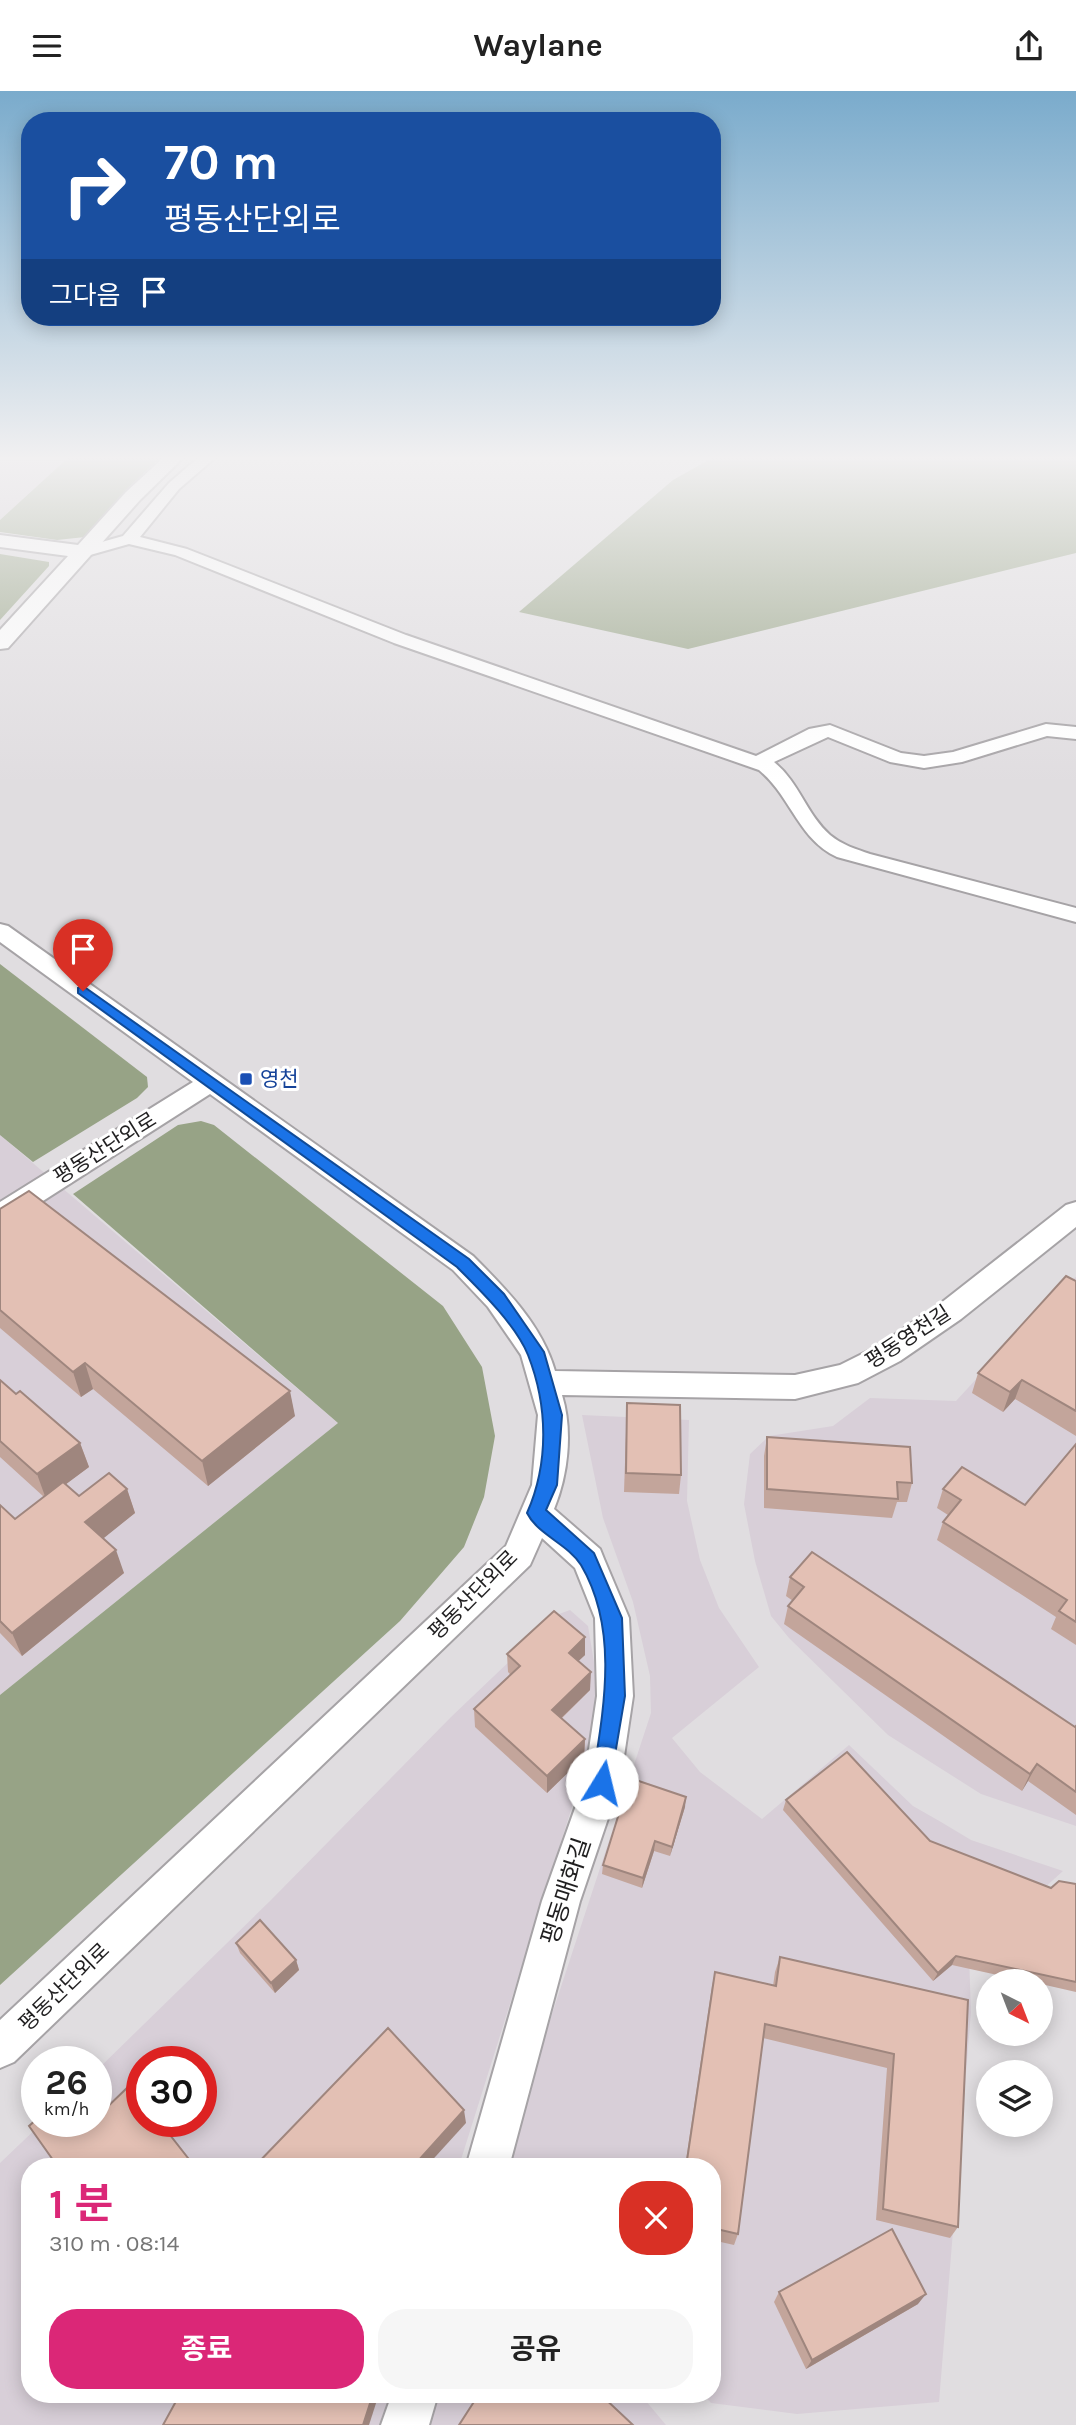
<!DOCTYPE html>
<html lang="ko">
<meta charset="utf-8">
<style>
body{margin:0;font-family:Karla,"Noto Sans KR",sans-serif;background:#f6f6f6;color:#222;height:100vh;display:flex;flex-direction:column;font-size:26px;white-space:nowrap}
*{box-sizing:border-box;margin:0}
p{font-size:23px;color:#767676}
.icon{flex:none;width:38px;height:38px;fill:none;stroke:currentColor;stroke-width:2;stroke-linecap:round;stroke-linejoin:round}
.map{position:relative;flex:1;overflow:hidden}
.details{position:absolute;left:21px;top:2067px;width:700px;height:245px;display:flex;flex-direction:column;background:#fff;border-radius:28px;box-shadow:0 4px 18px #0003}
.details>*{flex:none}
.hud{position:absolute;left:21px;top:21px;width:700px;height:214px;border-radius:28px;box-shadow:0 4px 18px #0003;background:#1a4fa0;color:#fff;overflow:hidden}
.needle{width:46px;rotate:138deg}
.controls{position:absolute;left:976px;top:1878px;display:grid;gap:14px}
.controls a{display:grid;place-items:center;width:77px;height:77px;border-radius:50%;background:#fff;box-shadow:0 4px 18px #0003;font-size:35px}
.speed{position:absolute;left:21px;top:1955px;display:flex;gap:14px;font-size:35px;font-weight:700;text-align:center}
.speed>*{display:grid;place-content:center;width:91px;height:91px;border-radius:50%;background:#fff;box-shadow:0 4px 18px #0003;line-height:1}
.speed small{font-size:18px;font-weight:400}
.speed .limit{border:10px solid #d22;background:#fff;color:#111}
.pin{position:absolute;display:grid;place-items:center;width:60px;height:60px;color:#fff;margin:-72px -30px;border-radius:50% 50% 50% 0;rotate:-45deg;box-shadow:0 0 7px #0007}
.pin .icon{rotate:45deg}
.me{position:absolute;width:77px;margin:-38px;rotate:9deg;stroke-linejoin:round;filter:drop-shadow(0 0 5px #0008)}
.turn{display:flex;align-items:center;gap:24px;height:147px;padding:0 28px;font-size:32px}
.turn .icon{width:91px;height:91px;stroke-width:2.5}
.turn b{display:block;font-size:49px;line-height:60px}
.then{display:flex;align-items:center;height:66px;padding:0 28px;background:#0003;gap:14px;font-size:26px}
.round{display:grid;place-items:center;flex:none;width:74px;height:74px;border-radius:28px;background:#f6f6f6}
.head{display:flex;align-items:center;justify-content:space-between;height:119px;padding:0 28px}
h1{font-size:42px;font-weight:700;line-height:52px;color:#db2777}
.action{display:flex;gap:14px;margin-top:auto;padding:14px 28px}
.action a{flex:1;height:80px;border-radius:28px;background:#db2777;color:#fff;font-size:28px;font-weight:700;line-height:80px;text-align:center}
.action a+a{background:#f6f6f6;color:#222}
header{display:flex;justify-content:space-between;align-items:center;height:91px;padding:0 28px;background:#fff;font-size:32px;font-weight:700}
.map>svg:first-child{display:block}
.built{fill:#d8cfd8;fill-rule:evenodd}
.forest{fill:#97a386}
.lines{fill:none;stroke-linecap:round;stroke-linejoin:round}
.minor-casing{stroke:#a6a3a6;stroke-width:4}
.tertiary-casing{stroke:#a6a3a6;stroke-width:4}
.minor{fill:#fff;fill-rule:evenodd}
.tertiary{fill:#fff;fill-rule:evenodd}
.wall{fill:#c3a59b}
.shaded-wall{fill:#9f867e}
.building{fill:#e3c0b4;stroke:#9f867e;stroke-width:2}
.route{fill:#1a73e8;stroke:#114b97;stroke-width:2}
.transit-dot{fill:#1a4fb4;stroke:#fff;stroke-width:2.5}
.labels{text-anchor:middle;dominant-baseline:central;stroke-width:6;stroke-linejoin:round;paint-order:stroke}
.transit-label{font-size:21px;fill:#164399;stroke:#fff;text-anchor:start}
.street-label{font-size:21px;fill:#201f20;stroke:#fff}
.near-street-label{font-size:24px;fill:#201f20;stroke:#fff}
</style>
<header><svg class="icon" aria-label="menu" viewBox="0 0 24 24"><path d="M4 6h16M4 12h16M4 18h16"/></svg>Waylane<svg class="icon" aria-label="share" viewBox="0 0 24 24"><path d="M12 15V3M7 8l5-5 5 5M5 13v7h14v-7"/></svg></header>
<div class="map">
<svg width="1076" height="2334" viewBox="0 0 1076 2334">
<rect width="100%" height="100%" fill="#e0dde0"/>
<g class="built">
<polygon points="0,366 69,366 0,429"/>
<polygon points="0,1044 338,1332 0,1604"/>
<polygon points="1076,1186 1076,1735 981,1703 888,1644 789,1547 771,1525 755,1470 744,1413 750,1363 769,1345 833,1335 870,1307 956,1310 1059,1198"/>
<polygon points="582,1324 689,1329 687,1410 700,1469 719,1517 759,1576 672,1647 700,1681 762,1728 849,1654 913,1715 941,1731 971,1749 1063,1780 969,1865 971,1921 939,2311 797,2323 711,2312 703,2303 712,2303 712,2076 514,2076 511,2069 533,1981 651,1622 650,1585 633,1511 603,1427"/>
<path d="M570 1519 588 1535 596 1583 593 1649 459 2075 30 2076V2303H390L379 2334H0V2072L44 2030H96V1980L271 1809 451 1626 559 1523ZM142 1970H201V2030H142Z"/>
<polygon points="435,2303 640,2303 666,2334 424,2334"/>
</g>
<g class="forest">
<polygon points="69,366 161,366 131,394 85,446 57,449 0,441 0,429"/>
<polygon points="714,366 1076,366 1076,462 688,558 519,521 673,389"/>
<polygon points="0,463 49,471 49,475 0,529"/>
<polygon points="0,873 147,986 148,996 137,1007 33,1071 0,1044"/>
<polygon points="201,1030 214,1034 443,1215 482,1276 495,1345 484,1406 464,1456 400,1530 0,1894 0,1604 338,1332 73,1103 178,1034"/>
</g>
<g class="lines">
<defs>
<g id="minor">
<path d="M199 366H216L179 398 140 446 187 458 406 544 756 665 809 638 830 634 901 662 924 665 953 661 1046 633 1076 636V648L1047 645 962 671 924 677 890 671 828 646 774 671C799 691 807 724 830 744 842 754 856 758 870 763L1076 817V831L837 766C798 748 791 705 759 679L394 552 175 464 129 453 83 466 77 464 75 461 77 458 123 445 169 392Z"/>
<path d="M0 833 8 835 473 1165C506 1198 542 1234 555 1280L795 1284 840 1274 880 1254 941 1212 1066 1114 1076 1111V1136L961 1228 900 1270 858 1292 795 1308 562 1304C573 1340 568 1384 554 1418L600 1458 604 1468 629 1527 633 1605 620 1692 580 1810 509 2076H466L542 1810 584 1692 597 1605 595 1527 575 1477 542 1447 530 1474 14 1971 0 1977V1929L506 1455 532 1394 538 1324 521 1264 488 1216 453 1179 210 1003 10 1131 0 1134V1111L193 991 0 851Z"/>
<polygon points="392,2303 438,2303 429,2334 381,2334"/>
</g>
<polygon id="tertiary" points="164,366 184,366 140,409 8,557 0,558 0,539 68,465 0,456 0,444 78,454 126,401"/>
</defs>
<use href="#minor" class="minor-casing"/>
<use href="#tertiary" class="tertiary-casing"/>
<use href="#minor" class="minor"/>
<use href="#tertiary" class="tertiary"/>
</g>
<g class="wall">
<polygon points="0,1118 295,1325 208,1395 93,1298 81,1306 0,1237"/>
<polygon points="1076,1190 1076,1345 1015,1308 1003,1321 972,1302 978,1282"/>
<polygon points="0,1289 16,1303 80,1352 89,1376 66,1393 79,1405 127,1398 135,1422 103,1447 124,1482 22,1565 0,1542 0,1414 15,1428 44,1406 0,1366"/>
<polygon points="627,1312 681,1384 679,1403 624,1401"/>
<polygon points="767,1346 912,1392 907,1411 897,1411 892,1427 764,1417 764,1365"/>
<polygon points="1076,1353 1076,1554 1051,1538 1056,1526 937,1449 943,1431 948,1424 937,1417 943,1398 1025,1414"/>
<polygon points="790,1486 1075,1636 1076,1635 1076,1724 1028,1690 1022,1700 784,1533 788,1515 793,1510 786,1505"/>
<polygon points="585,1546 585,1564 578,1570 590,1599 561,1628 585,1648 584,1666 547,1702 475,1636 474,1618 511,1584 508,1581 507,1563"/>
<polygon points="786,1709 930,1750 1051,1797 1076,1793 1076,1901 1041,1893 1041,1890 1025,1890 952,1874 933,1890 783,1719"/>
<polygon points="685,1716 670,1765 654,1760 642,1797 602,1783 603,1774"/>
<polygon points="236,1852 296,1869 299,1879 275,1902 240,1862"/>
<polygon points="780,1866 968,1909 958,2136 950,2147 876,2129 887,1977 763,1947 738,2143 734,2154 712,2149 712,2076 685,2076 712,1895 715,1881 773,1895 775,1881"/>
<polygon points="779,2201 918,2213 806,2278 774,2211"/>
</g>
<g class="shaded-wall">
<polygon points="85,1272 93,1298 81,1306 73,1281"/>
<polygon points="1022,1289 1015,1308 1003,1321 1010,1301"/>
<polygon points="290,1300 295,1325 208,1395 202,1370"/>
<polygon points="80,1352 89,1376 46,1408 37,1383"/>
<polygon points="127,1398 135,1422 94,1455 85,1431"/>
<polygon points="116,1459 124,1482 22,1565 12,1542"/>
<polygon points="585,1546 585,1564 568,1580 569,1562"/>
<polygon points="591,1581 590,1599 551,1637 552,1619"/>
<polygon points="585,1648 584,1666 547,1702 547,1685"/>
<polygon points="1037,1673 1028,1690 1022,1700 1030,1683"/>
<polygon points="686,1706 685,1716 670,1765 672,1756"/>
<polygon points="655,1750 654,1760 642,1797 643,1787"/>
<polygon points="956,1865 952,1874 933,1890 938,1882"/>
<polygon points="296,1869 299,1879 275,1902 271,1892"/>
<polygon points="464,2019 466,2032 426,2076 418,2076 417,2071"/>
<polygon points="926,2203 918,2213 806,2278 812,2269"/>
<polygon points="373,2303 379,2303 369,2334 363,2334"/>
</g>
<g class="building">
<polygon points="29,1100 290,1300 202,1370 85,1272 73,1281 0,1219 0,1118"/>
<polygon points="1066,1185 1076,1190 1076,1320 1022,1289 1010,1301 978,1282"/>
<polygon points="0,1289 16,1303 20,1300 80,1352 37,1383 0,1350"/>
<polygon points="627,1312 680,1314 681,1384 626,1382"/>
<polygon points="767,1346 910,1356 912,1392 897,1391 898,1408 767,1398"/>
<polygon points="1076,1353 1076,1531 1059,1520 1067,1509 943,1431 961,1409 943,1398 962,1376 1025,1414"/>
<polygon points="109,1382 127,1398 85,1431 116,1459 12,1542 0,1530 0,1414 15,1428 63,1391 79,1405"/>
<polygon points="812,1461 1075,1636 1076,1635 1076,1701 1037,1673 1030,1683 788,1515 804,1496 790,1486"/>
<polygon points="554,1520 585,1546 569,1562 591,1581 552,1619 585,1648 547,1685 474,1618 520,1575 507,1563"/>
<polygon points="847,1661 930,1750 1051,1797 1059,1790 1076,1793 1076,1891 956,1865 938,1882 786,1709"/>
<polygon points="630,1687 686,1706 672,1756 655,1750 643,1787 603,1774"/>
<polygon points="260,1829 296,1869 271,1892 236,1852"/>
<polygon points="780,1866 968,1909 958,2136 883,2118 894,1963 765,1933 738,2143 712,2137 712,2076 686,2076 715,1881 776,1895"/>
<polygon points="388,1937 464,2019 417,2071 421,2076 254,2076"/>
<polygon points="130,1994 142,2008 142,2030 159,2030 195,2076 58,2076 29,2035 37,2028 37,2030 96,2030 96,2022 98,2025"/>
<polygon points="892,2138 926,2203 812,2269 779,2201"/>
<polygon points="180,2303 373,2303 363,2334 163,2334"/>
<polygon points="479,2303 600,2303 633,2334 459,2334"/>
</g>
<linearGradient id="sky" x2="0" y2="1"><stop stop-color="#7aabcc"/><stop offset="0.53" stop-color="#f1f0f1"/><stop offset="1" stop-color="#f1f0f1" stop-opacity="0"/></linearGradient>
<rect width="1076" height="693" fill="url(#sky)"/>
<path class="route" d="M83 895 469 1168 504 1203 544 1261 562 1324 557 1394 546 1419 594 1462 622 1527 625 1605 609 1699 602 1702 595 1699 592 1692C603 1621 620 1540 581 1474 568 1453 538 1444 527 1422 549 1372 548 1315 528 1264 516 1234 480 1199 457 1176L78 902V897Z"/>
<rect class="transit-dot" x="239" y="981" width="14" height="14" rx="3.5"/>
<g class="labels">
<g class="transit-label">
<text x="260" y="988">영천</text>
</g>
<g class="street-label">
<text transform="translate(105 1057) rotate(-32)">평동산단외로</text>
<text transform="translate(908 1246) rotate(-33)">평동영천길</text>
<text transform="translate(473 1504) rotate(-45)">평동산단외로</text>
<text transform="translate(64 1896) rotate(-44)">평동산단외로</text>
</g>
<g class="near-street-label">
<text transform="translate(566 1800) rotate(-72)">평동매화길</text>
</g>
</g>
</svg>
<div class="controls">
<a><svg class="needle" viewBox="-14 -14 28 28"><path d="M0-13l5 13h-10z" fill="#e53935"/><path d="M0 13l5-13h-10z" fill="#767676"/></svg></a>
<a><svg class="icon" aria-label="layers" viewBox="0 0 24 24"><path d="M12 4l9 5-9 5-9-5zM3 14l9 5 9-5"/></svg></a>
</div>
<div class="speed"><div>26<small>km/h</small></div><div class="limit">30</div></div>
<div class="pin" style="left:83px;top:900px;background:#d93025"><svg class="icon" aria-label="arrive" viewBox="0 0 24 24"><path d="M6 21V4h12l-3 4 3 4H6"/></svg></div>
<svg class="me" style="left:602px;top:1692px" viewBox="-20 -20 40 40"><circle r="19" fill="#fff"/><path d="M0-13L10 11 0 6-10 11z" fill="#1a73e8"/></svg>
<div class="hud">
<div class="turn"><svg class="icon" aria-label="right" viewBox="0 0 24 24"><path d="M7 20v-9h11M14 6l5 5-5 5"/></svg><div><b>70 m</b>평동산단외로</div></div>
<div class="then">그다음<svg class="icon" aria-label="arrive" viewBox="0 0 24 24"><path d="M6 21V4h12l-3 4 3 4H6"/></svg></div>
</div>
<section class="details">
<div class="head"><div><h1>1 분</h1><p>310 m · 08:14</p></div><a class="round" style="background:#d93025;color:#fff"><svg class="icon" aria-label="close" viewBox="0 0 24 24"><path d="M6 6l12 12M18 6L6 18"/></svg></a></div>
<div class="action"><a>종료</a><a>공유</a></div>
</section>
</div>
